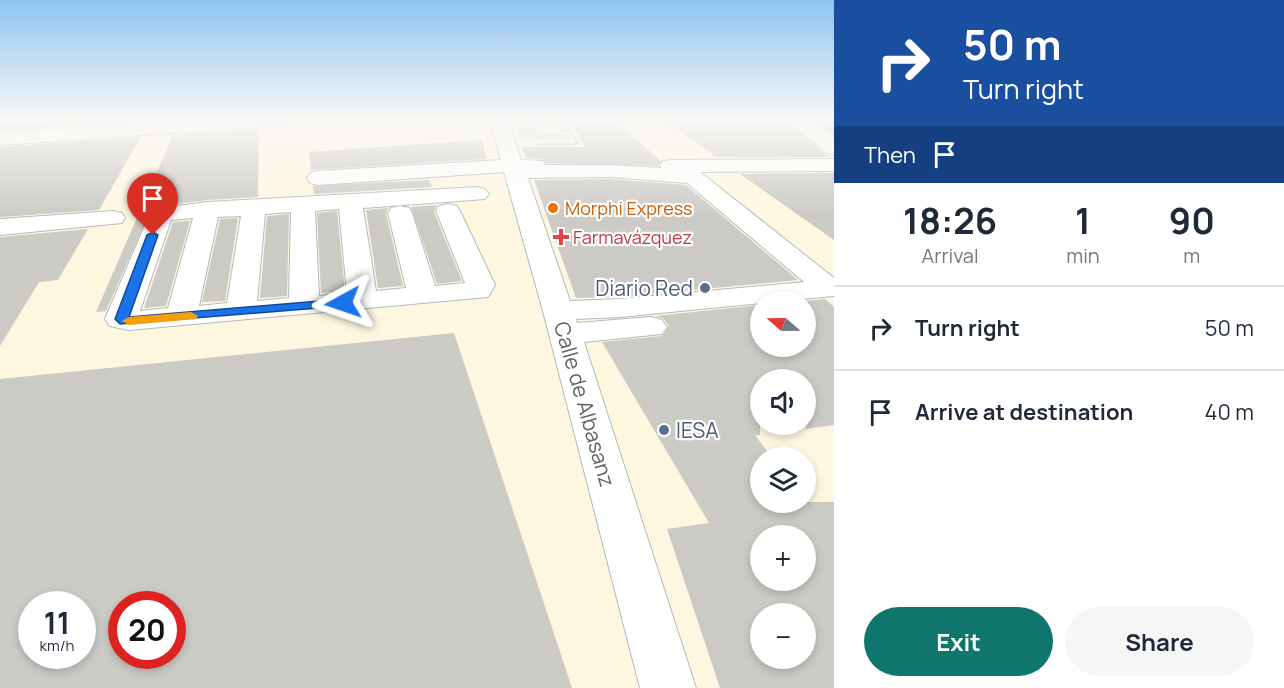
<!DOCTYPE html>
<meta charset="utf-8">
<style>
body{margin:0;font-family:Manrope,sans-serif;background:#f6f6f7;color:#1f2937;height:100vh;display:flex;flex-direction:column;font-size:22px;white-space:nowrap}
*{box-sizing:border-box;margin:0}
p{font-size:20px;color:#747a83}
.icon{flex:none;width:33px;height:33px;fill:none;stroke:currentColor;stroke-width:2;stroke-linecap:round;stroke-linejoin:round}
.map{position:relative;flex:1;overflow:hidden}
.details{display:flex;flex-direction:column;background:#fff;width:450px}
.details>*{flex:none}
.hud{background:#1a4fa0;color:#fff;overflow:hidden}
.needle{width:39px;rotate:290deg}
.controls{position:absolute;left:750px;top:291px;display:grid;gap:12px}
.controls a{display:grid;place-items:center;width:66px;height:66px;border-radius:50%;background:#fff;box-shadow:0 3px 9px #0003;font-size:30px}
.speed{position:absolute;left:18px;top:591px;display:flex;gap:12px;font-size:30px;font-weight:700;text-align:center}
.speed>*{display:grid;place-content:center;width:78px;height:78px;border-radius:50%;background:#fff;box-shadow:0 3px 9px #0003;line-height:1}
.speed small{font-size:15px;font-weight:400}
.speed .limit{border:9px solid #d22;background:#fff;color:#111}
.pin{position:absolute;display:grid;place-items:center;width:51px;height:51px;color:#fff;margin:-62px -26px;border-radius:50% 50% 50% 0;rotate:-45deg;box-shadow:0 0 6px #0007}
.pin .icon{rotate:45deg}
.me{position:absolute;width:66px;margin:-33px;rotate:265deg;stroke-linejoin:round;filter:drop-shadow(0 0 4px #0008)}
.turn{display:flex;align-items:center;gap:21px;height:126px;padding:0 30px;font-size:27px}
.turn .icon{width:78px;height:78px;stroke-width:2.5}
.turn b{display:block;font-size:42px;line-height:51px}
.then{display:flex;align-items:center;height:57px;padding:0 30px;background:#0003;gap:12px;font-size:22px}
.eta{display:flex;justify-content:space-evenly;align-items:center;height:102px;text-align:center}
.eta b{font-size:36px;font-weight:700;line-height:42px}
.action{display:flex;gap:12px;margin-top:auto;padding:12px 30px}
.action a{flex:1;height:69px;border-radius:36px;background:#0f766e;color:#fff;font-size:24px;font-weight:700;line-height:69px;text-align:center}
.action a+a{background:#f6f6f7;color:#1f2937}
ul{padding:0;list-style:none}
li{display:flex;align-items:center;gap:18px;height:84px;padding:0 30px;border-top:2px solid #e0e1e3}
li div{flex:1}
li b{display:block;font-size:22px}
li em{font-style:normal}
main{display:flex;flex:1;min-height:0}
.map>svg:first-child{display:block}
.commercial{fill:#fef7e0;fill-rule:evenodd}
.green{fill:#c5e8c5}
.building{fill:#cccac5;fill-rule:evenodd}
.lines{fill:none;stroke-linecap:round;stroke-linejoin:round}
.minor-casing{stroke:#b5b8bc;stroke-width:2}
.path{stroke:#9cc7a9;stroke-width:2;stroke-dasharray:4 1.5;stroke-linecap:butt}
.minor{fill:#fff;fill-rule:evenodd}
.route{fill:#1a73e8;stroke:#114b97;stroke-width:1.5}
.slow{fill:#f59e0b}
.food-dot{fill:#e8710a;stroke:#fff;stroke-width:2}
.health-dot{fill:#e0444e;stroke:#fff;stroke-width:2}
.service-dot{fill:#5c6f8a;stroke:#fff;stroke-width:2}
.labels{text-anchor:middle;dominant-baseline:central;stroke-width:4.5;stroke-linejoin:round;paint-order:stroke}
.far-food-label{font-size:18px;fill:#c56008;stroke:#fff;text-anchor:start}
.far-health-label{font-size:18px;fill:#be3a42;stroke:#fff;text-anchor:start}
.service-label{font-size:21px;fill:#4e5e75;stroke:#fff;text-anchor:end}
.street-label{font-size:21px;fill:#5f6368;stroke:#fff}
</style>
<main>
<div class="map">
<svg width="834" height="688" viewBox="0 0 834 688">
<rect width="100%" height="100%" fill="#f1efe8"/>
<path class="commercial" d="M0 120H834V688H0ZM760 302H806V346H760ZM760 380H806V424H760ZM760 458H806V502H760ZM760 536H806V580H760ZM32 604H82V656H32ZM122 604H172V656H122ZM760 614H806V658H760Z"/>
<path class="green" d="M548 120H563L569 132H561C556 124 545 124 536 127V131L544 134H569L573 139H520L517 129Z"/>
<g class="building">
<polygon points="0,120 151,120 0,131"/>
<polygon points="570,120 613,120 661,161 658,166 546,163 543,159 526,158 521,147 585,147"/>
<polygon points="665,120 785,120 826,155 832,157 717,157"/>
<polygon points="812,120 834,120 834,136"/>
<polygon points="259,129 258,197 208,200 152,207 106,311 96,312 173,135"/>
<polygon points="141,137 99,210 0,217 0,147"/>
<polygon points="482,140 486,159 311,170 309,152"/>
<polygon points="834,173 834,240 740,174"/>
<polygon points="610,179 686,185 798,280 620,297 576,298 534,180"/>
<polygon points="429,180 432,187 314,194 313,186"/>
<polygon points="437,205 434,212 462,281 437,284 411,207"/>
<polygon points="388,208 386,214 403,286 378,288 366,210"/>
<polygon points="337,211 345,291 321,293 317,213"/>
<polygon points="289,214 287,296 260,298 267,216"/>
<polygon points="238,218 225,301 202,302 220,219"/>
<polygon points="190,221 166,306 144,308 173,222"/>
<polygon points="88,229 58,280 39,282 0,346 0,237"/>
<path d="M825 299 834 307V425L806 429V380H760V435H755L772 458H760V502H834V688H720L667 529 709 523 602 342 662 336 669 326 664 319 655 316 760 305V346H806V301ZM760 536H806V580H760ZM760 614H806V658H760Z"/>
<path d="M454 333 572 688H0V379ZM32 604H82V656H32ZM122 604H172V656H122Z"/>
</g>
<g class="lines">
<defs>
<g id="minor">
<polygon points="194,120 292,120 289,124 283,125 0,145 0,133"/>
<path d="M490 120H508L521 160 543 161 545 165H610L662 168 660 166 663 161 671 160 834 159V171L700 172 834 278V296L620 317 576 319 577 323 651 317 662 320 667 327 662 334 584 342 696 688H640L543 311 504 172 318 185 310 183 307 178 310 173 318 171 501 160ZM610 177 687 183 804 282 620 299 570 301 528 178Z"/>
<polygon points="787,120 808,120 834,139 834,155 827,153"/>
<path d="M477 187 485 189 489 194 485 199 363 208 376 291 406 288 388 213 391 208 400 206 409 208 412 213 435 286 465 283 436 211 439 206 448 204 457 206 460 211 495 285 488 297 129 330 110 326 105 319 152 209 208 202ZM339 209 347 293 319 296 315 211ZM291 212 289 298 257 301 265 214ZM241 216 227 303 199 306 218 217ZM193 218 168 308 140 311 171 220Z"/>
<polygon points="113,211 122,213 125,218 122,223 0,235 0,219"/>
</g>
</defs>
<use href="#minor" class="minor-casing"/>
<polyline class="path" points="539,144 578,144 564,121"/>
<use href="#minor" class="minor"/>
</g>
<linearGradient id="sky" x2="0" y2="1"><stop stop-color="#8fc3f1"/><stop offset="0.55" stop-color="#f9f8f5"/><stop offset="1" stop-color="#f9f8f5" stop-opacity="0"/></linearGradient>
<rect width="834" height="217" fill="url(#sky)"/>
<polygon class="route" points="153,232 158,235 129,317 343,299 349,303 343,306 120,324 115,319 147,235"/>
<polygon class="slow" points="191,312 198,316 196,319 129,325 122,321 129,317"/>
<circle class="food-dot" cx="553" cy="208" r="6"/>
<path class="health-dot" d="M558 228h6v6h6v6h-6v6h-6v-6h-6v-6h6z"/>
<g class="service-dot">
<circle cx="705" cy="288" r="6"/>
<circle cx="664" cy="430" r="6"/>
</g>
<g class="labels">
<g class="far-food-label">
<text x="565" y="208">Morphi Express</text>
</g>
<g class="far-health-label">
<text x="573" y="237">Farmavázquez</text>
</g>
<g class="service-label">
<text x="693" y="288">Diario Red</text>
<text x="676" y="430" text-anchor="start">IESA</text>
</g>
<g class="street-label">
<text transform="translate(585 404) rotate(74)">Calle de Albasanz</text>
</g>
</g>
</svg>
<div class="controls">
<a><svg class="needle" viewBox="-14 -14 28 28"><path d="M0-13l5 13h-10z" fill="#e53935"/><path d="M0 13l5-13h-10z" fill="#747a83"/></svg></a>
<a><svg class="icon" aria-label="sound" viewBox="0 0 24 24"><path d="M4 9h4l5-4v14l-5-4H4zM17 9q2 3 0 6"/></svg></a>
<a><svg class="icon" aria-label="layers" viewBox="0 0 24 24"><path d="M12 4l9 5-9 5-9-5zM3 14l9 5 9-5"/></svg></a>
<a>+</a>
<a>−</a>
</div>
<div class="speed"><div>11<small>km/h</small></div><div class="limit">20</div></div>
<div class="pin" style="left:153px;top:235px;background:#d93025"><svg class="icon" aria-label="arrive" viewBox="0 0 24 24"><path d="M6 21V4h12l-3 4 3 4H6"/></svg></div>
<svg class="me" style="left:343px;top:303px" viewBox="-20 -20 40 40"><path d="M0-17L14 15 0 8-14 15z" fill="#1a73e8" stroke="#fff" stroke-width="4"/></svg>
</div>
<section class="details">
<div class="hud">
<div class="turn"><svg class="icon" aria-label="right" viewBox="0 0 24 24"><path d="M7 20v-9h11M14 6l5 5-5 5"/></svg><div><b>50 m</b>Turn right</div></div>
<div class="then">Then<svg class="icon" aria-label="arrive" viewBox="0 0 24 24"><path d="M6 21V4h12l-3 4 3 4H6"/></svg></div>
</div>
<div class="eta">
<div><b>18:26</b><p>Arrival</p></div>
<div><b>1</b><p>min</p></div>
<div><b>90</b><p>m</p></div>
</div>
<ul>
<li><svg class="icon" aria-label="right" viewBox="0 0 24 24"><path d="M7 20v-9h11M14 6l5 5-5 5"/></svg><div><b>Turn right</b></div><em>50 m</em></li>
<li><svg class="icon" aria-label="arrive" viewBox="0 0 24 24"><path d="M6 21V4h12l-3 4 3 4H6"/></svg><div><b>Arrive at destination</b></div><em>40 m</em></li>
</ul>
<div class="action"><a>Exit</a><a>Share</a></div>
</section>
</main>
